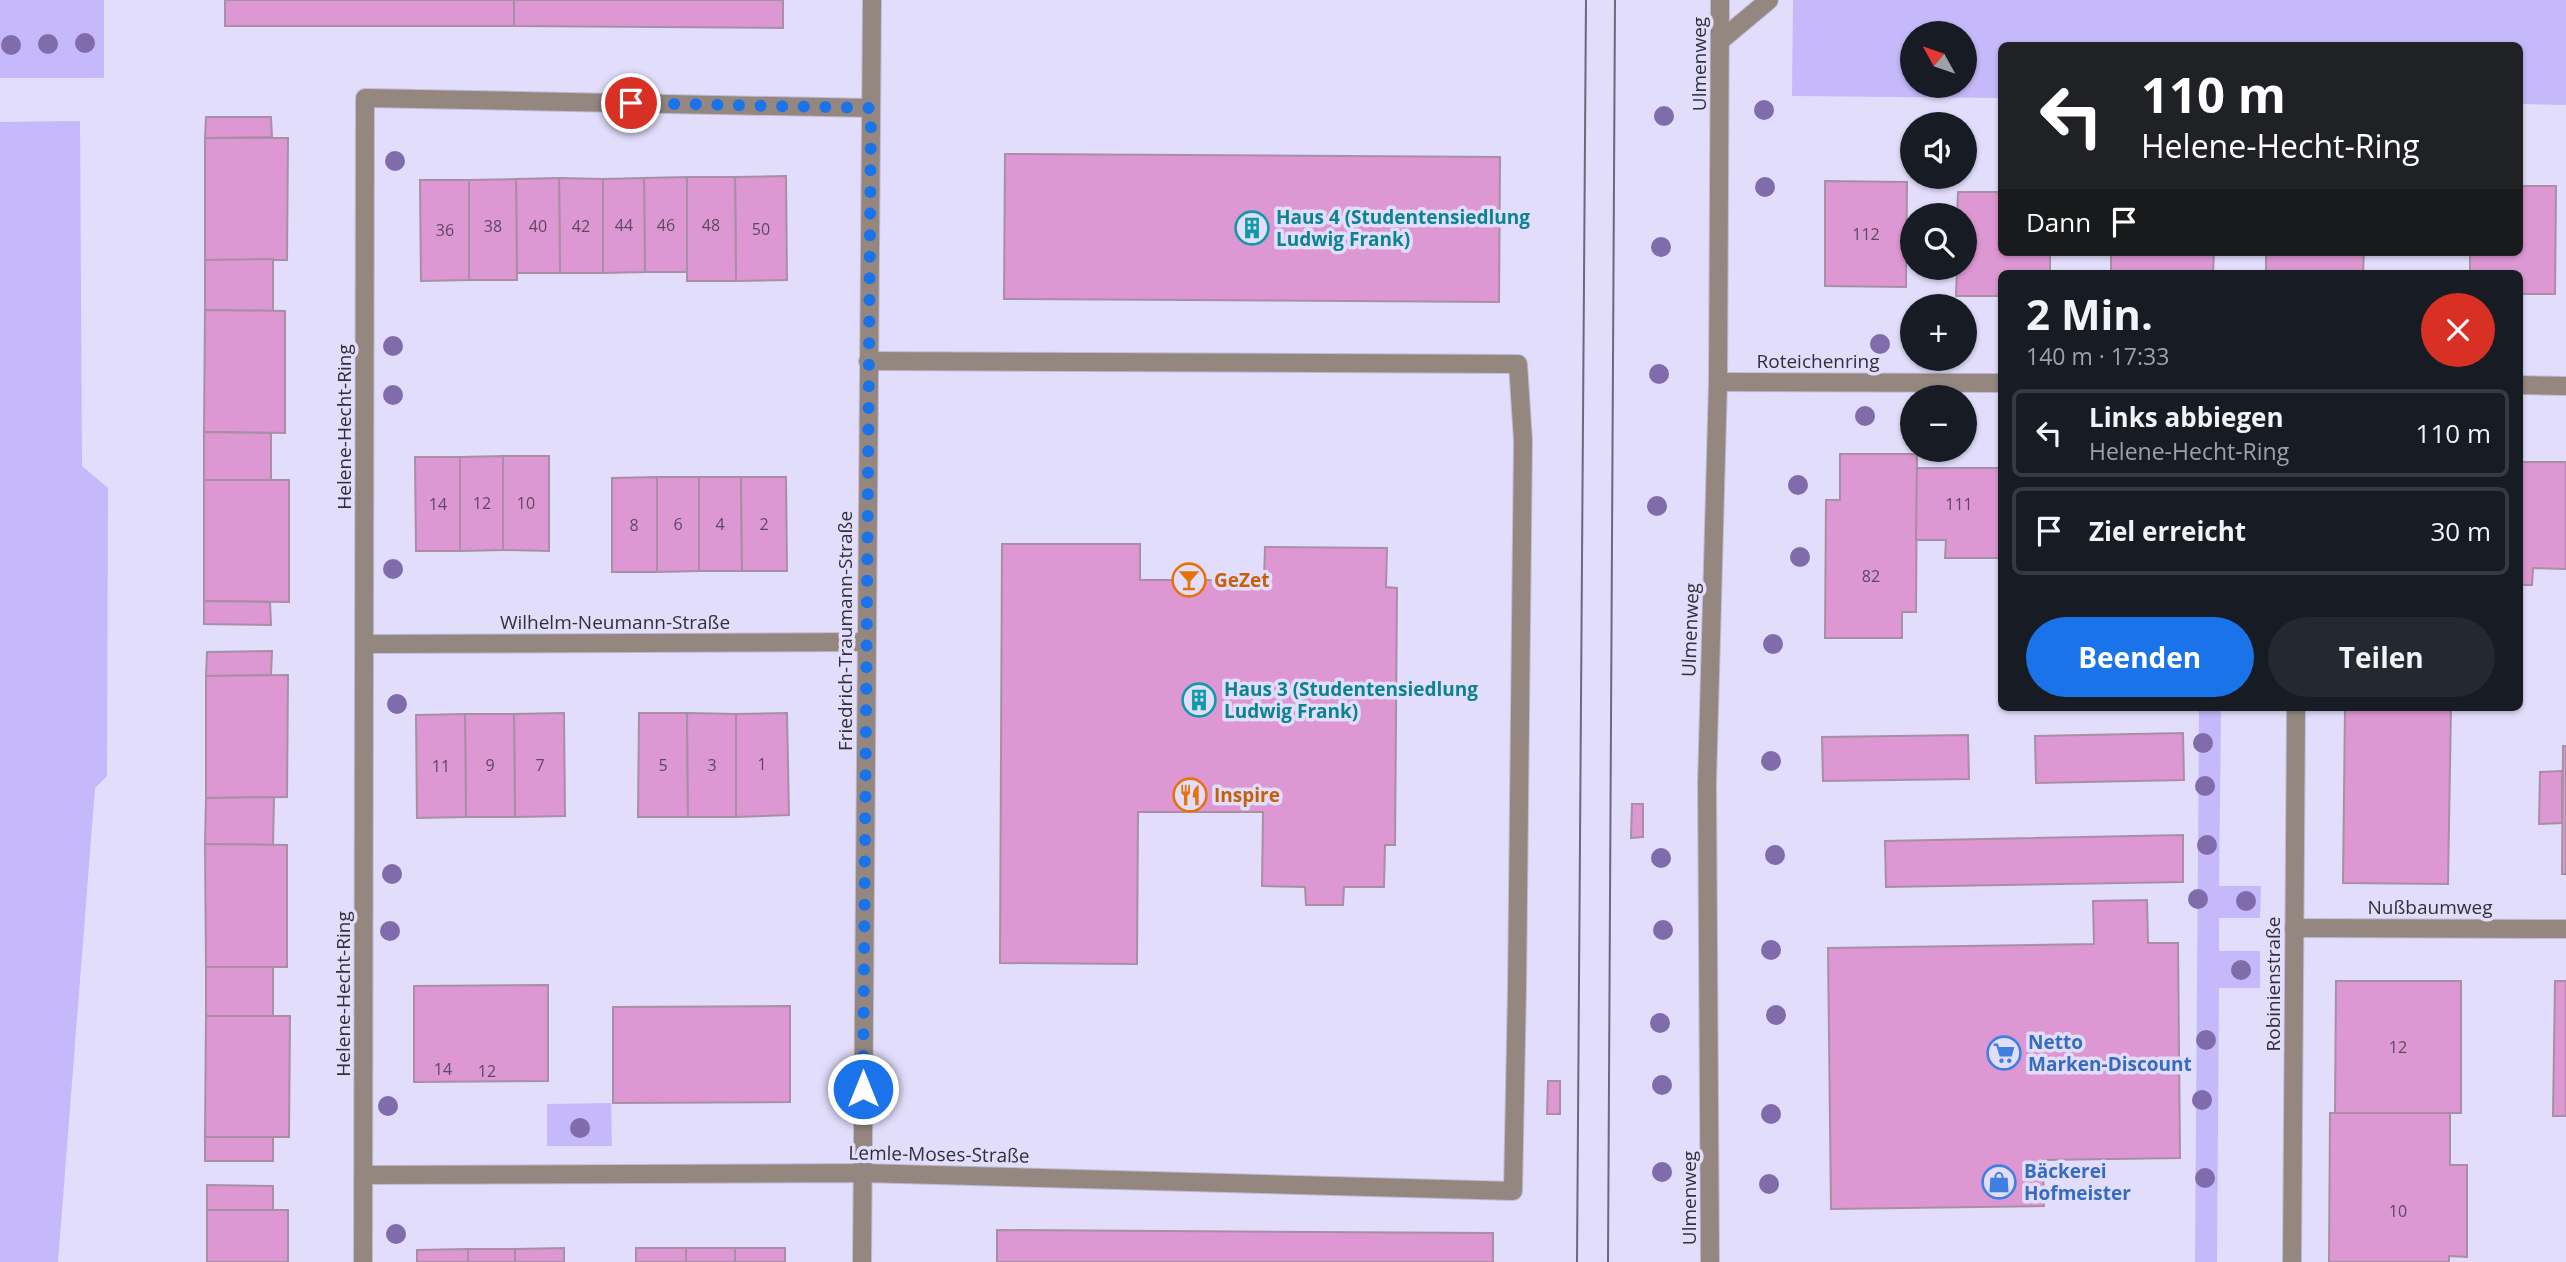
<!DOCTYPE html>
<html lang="de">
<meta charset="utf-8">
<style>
body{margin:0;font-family:"Open Sans",sans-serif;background:#242831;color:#f1f3f6;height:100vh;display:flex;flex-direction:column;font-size:26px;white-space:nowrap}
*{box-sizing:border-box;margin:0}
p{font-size:23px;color:#9ea1a6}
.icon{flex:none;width:38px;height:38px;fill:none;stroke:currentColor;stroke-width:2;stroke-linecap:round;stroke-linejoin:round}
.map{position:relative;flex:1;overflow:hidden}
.drawer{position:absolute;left:1998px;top:270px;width:525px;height:441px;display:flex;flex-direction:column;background:#171b24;border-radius:10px;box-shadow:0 2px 5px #0004}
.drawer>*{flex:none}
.banner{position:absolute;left:1998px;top:42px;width:525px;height:214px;border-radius:10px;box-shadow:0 2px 5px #0004;background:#202124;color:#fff;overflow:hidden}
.needle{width:46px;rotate:310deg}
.tools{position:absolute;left:1900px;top:21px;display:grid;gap:14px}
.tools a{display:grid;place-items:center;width:77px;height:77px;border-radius:50%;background:#171b24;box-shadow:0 2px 5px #0004;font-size:35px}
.pin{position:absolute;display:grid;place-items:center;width:60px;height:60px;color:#fff;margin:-30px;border:4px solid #fff;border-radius:50%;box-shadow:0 2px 7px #0007}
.me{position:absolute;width:77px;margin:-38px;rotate:0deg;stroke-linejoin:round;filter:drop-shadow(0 0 5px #0008)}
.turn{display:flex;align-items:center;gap:24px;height:147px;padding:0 28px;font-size:32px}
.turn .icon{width:91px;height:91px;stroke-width:2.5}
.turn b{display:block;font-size:49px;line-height:60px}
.then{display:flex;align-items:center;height:66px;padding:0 28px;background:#0003;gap:14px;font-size:26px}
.round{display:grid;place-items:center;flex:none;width:74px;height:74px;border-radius:37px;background:#242831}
.headline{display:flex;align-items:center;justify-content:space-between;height:119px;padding:0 28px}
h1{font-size:42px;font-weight:700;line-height:52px}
.primary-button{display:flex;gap:14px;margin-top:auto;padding:14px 28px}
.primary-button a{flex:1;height:80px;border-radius:42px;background:#1a73e8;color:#fff;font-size:28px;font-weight:700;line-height:80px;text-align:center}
.primary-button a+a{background:#242831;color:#f1f3f6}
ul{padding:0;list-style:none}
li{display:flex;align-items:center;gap:21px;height:88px;margin:0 14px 10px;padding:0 14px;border:4px solid #363941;border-radius:10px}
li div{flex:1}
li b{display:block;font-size:26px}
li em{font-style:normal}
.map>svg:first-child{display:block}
.green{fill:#c5b9fb;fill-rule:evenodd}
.building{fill:#dd97d2;stroke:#a88fa3;stroke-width:2}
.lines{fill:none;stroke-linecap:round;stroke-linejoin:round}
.minor-casing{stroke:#bebad5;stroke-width:20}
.minor{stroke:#948780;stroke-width:18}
.tram{stroke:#6b697b;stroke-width:2}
.tree{fill:#806bab}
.route{stroke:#1a73e8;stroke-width:12;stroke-dasharray:0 21.6}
.labels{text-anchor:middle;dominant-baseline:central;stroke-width:7;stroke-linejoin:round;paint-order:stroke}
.number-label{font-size:16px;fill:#5c4961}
.street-label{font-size:19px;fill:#312f3b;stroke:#e1ddfb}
.culture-label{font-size:19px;font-weight:bold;fill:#0d838f;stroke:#e1ddfb;text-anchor:start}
.food-label{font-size:19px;font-weight:bold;fill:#c56008;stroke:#e1ddfb;text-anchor:start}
.shop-label{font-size:19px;font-weight:bold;fill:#366cbe;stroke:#e1ddfb;text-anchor:start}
</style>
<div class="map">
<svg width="2566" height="1262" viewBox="0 0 2566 1262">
<rect width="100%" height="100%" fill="#e1ddfb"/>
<g class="green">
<rect x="0" y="0" width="104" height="78"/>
<path d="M1793 0H2566V105L2520 104V46H2002V98L1792 96ZM1965 33V86H1913V33Z"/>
<polygon points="80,121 82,466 108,488 107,776 95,788 58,1262 0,1262 0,122"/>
<polygon points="2199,709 2221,710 2219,886 2261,886 2260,918 2219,918 2219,951 2260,951 2260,988 2219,988 2217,1262 2195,1262"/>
<polygon points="611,1103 612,1146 547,1146 547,1104"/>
</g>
<g class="building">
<rect x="225" y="0" width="289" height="26"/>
<polygon points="514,0 783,0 783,28 514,26"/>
<polygon points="206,117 271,117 272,137 205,138"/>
<polygon points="205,138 288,138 287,260 205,260"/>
<polygon points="1005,154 1500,157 1499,302 1004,299"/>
<polygon points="786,176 787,280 736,281 735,177"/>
<polygon points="687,177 735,177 736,281 687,281"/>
<polygon points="687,177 687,272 645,272 644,178"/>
<polygon points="559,178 603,179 603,273 560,273"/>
<polygon points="559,178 560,273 517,273 516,179"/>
<polygon points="644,178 645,272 603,273 603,179"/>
<polygon points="516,179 517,280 469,280 469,180"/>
<polygon points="420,180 469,180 469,280 421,281"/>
<polygon points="1825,181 1907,182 1906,287 1825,286"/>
<polygon points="2520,186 2556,186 2555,294 2520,294 2520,273 2470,273 2470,252 2520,252"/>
<polygon points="1958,192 2002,192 2002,252 2050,252 2050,273 2002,273 2002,296 1956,296 1957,268 1965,268 1965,215 1957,215"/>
<polygon points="2111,252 2214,252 2213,273 2111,273"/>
<polygon points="2266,252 2364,252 2363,273 2266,273"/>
<polygon points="273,259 273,311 205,310 205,260"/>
<polygon points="205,310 285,311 285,433 204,432"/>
<polygon points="204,432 271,433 271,481 204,480"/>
<polygon points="1840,454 1917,454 1916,612 1902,612 1902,638 1825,638 1826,500 1840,500"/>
<polygon points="503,456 549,456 549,551 503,550"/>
<polygon points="503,456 503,550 460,551 460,457"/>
<polygon points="415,457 460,457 460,551 416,551"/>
<polygon points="2521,462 2566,462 2566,569 2533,568 2532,585 2520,585"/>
<polygon points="1917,468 2002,468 2002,558 1945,558 1946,540 1916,540"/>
<polygon points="657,477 699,477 699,571 657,572"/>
<polygon points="657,477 657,572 612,572 612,478"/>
<polygon points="699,477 741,477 742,571 699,571"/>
<polygon points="741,477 786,477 787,571 742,571"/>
<polygon points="204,480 289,480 289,602 204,601"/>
<polygon points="1002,544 1140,544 1140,580 1264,580 1265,547 1387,548 1386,587 1397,588 1395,845 1385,845 1384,887 1344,887 1343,905 1306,905 1305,887 1262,886 1263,812 1138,812 1137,964 1000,963"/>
<polygon points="204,601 270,602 271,625 204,624"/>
<polygon points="272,651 271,675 206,676 207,652"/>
<polygon points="288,675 287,797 206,798 206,676"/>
<polygon points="2345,707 2451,707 2448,884 2343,883"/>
<polygon points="564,713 565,816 515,817 514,714"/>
<polygon points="639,713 687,713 688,817 638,817"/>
<polygon points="687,713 736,714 736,817 688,817"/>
<polygon points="787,713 789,815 736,817 736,714"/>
<polygon points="465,714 514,714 515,817 466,817"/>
<polygon points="465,714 466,817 417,818 416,715"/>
<polygon points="2183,733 2184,780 2036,783 2035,736"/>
<polygon points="1968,735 1969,779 1823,781 1822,737"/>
<polygon points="2563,746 2566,746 2566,874 2562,874"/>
<polygon points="2562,771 2562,823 2539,824 2540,772"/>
<polygon points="274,797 273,845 205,844 206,798"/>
<polygon points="1632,804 1643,804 1643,837 1631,838"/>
<polygon points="2183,835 2183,882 1886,887 1885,841"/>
<polygon points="205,844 287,845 287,967 206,967"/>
<polygon points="2147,900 2148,943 2178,943 2180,1158 2043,1160 2044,1206 1831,1209 1828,948 2094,944 2093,901"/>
<rect x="206" y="967" width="67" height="49"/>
<polygon points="2336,981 2461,981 2461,1113 2335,1113"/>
<polygon points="2555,981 2566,981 2566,1116 2553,1116"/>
<polygon points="548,985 548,1081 414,1082 414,986"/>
<polygon points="790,1006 790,1102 613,1103 613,1007"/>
<polygon points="206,1016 290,1016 289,1137 205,1137"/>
<polygon points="1548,1081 1560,1081 1560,1114 1547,1114"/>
<polygon points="2330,1113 2450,1113 2450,1165 2467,1165 2467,1257 2449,1256 2449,1262 2329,1262"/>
<rect x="205" y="1137" width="68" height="24"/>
<polygon points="207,1185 273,1186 273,1210 207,1210"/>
<rect x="207" y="1210" width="81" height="52"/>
<polygon points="997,1230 1493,1233 1493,1262 997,1262"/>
<polygon points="564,1248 564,1262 515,1262 515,1249"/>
<rect x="636" y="1248" width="50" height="14"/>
<rect x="686" y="1248" width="49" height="14"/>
<rect x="735" y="1248" width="50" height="14"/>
<polygon points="468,1249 468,1262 417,1262 417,1250"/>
<rect x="468" y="1249" width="47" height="13"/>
</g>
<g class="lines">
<defs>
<g id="minor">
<polyline points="1720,41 1769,0"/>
<polyline points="1718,382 2002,383"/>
<polyline points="2520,385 2566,386"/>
<polyline points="365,644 865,642"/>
<polyline points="2294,928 2566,929"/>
<polyline points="364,1175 863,1173 1513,1191 1517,988 1523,441 1518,364 868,361"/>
<polyline points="363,1262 365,98 871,108"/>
<polyline points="862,1262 872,0"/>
<polyline points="1710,1262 1707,783 1718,382 1720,0"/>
<polyline points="2292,1262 2296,707"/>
</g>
</defs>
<use href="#minor" class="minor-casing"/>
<use href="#minor" class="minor"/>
<g class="tram">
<polyline points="1577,1262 1586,0"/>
<polyline points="1608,1262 1615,0"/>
</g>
</g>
<g class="tree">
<circle cx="85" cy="43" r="10"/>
<circle cx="48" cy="44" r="10"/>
<circle cx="11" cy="45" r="10"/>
<circle cx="1764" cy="110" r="10"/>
<circle cx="1664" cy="116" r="10"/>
<circle cx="395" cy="161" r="10"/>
<circle cx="1765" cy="187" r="10"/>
<circle cx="1661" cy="247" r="10"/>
<circle cx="1880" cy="344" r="10"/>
<circle cx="393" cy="346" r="10"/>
<circle cx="1659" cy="374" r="10"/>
<circle cx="393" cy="395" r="10"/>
<circle cx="1865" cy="416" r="10"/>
<circle cx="1798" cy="485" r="10"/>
<circle cx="1657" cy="506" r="10"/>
<circle cx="1800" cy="557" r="10"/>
<circle cx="393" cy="569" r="10"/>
<circle cx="1773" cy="644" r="10"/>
<circle cx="397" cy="704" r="10"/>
<circle cx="2203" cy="743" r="10"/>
<circle cx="1771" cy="761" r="10"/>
<circle cx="2205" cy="786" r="10"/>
<circle cx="2207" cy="845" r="10"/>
<circle cx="1775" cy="855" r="10"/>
<circle cx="1661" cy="858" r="10"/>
<circle cx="392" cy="874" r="10"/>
<circle cx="2198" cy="899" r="10"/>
<circle cx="2246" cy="901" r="10"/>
<circle cx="1663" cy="930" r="10"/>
<circle cx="390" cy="931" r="10"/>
<circle cx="1771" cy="950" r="10"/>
<circle cx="2241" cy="970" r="10"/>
<circle cx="1776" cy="1015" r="10"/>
<circle cx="1660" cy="1023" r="10"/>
<circle cx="2206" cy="1040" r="10"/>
<circle cx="1662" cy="1085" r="10"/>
<circle cx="2202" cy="1100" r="10"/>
<circle cx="388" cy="1106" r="10"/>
<circle cx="1771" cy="1114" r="10"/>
<circle cx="580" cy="1128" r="10"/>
<circle cx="1662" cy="1172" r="10"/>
<circle cx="2205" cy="1178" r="10"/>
<circle cx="1769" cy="1184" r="10"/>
<circle cx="396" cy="1234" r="10"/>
</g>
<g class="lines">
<polyline class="route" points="631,103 871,108 863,1089"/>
</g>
<defs>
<symbol id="building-ring" viewBox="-11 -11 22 22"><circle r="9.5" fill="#e1ddfb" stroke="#0f9aa8" stroke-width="1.5"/><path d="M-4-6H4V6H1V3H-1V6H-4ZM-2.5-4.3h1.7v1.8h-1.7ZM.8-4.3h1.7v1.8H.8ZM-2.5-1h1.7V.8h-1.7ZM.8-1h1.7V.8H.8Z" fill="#0f9aa8"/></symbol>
<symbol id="bar-ring" viewBox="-11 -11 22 22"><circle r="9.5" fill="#e1ddfb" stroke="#e8710a" stroke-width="1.5"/><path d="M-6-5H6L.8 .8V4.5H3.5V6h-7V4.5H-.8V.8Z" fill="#e8710a"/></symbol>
<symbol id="restaurant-ring" viewBox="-11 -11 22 22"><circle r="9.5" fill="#e1ddfb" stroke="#e8710a" stroke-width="1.5"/><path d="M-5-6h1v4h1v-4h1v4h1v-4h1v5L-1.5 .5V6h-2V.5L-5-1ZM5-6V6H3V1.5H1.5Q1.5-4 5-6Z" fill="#e8710a"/></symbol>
<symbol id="supermarket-ring" viewBox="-11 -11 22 22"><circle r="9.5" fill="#e1ddfb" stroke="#3f7fe0" stroke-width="1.5"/><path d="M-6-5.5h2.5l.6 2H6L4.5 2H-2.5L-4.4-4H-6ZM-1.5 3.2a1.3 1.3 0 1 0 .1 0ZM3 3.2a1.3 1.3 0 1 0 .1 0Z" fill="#3f7fe0"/></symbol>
<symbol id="shop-ring" viewBox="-11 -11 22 22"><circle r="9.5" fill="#e1ddfb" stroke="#3f7fe0" stroke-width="1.5"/><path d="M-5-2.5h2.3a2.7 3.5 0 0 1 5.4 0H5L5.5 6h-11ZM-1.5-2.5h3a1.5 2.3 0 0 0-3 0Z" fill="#3f7fe0"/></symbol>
</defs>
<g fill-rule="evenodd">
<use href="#building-ring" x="1233" y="209" width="38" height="38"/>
<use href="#bar-ring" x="1170" y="561" width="38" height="38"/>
<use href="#building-ring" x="1180" y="681" width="38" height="38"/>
<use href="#restaurant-ring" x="1171" y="776" width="38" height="38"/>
<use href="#supermarket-ring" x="1985" y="1034" width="38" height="38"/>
<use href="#shop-ring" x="1980" y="1163" width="38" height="38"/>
</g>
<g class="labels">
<g class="number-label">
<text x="624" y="225">44</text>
<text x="666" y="225">46</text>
<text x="711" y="225">48</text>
<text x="493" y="226">38</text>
<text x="538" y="226">40</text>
<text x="581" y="226">42</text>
<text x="761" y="229">50</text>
<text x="445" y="230">36</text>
<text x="1866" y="234">112</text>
<text x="482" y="503">12</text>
<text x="526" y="503">10</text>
<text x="438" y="504">14</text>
<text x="1959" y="504">111</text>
<text x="678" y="524">6</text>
<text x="720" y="524">4</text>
<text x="764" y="524">2</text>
<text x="634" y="525">8</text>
<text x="1871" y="576">82</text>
<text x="762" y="764">1</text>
<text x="490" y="765">9</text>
<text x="540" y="765">7</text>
<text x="663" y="765">5</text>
<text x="712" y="765">3</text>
<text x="441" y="766">11</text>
<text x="2398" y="1047">12</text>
<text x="443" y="1069">14</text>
<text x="487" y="1071">12</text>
<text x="2398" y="1211">10</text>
</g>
<g class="street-label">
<text transform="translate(1699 64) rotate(-90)">Ulmenweg</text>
<text x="1818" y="361">Roteichenring</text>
<text transform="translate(344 427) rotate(-90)">Helene-Hecht-Ring</text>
<text x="615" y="622">Wilhelm-Neumann-Straße</text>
<text transform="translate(1690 630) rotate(-88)">Ulmenweg</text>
<text transform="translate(845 631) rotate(-90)">Friedrich-Traumann-Straße</text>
<text x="2430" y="907">Nußbaumweg</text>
<text transform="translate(2273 984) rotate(-90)">Robinienstraße</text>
<text transform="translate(343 994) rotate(-90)">Helene-Hecht-Ring</text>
<text transform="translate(939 1154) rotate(1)">Lemle-Moses-Straße</text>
<text transform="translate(1689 1198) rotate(-90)">Ulmenweg</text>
</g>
<g class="culture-label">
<text x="1276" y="217">Haus 4 (Studentensiedlung<tspan x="1276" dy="22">Ludwig Frank)</tspan></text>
<text x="1224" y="689">Haus 3 (Studentensiedlung<tspan x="1224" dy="22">Ludwig Frank)</tspan></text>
</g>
<g class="food-label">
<text x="1214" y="580">GeZet</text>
<text x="1214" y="795">Inspire</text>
</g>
<g class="shop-label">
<text x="2028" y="1042">Netto<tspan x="2028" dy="22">Marken-Discount</tspan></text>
<text x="2024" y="1171">Bäckerei<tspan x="2024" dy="22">Hofmeister</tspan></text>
</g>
</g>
</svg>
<div class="tools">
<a><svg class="needle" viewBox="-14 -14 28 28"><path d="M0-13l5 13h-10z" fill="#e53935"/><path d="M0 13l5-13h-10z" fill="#9ea1a6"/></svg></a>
<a><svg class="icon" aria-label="sound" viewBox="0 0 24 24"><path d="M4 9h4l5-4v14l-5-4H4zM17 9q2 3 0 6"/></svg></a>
<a><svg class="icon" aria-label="search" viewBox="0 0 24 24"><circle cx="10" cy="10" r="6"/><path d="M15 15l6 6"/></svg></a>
<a>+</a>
<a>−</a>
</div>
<div class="pin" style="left:631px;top:103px;background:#d93025"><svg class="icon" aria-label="arrive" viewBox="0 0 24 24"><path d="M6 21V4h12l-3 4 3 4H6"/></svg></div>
<svg class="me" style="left:863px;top:1089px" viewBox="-20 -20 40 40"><circle r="17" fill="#1a73e8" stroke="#fff" stroke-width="3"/><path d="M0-11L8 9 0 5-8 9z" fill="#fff"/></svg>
<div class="banner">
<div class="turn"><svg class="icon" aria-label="left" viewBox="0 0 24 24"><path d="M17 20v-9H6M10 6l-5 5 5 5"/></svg><div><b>110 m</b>Helene-Hecht-Ring</div></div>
<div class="then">Dann<svg class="icon" aria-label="arrive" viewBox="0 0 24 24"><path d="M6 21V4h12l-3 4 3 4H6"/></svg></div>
</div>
<section class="drawer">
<div class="headline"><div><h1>2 Min.</h1><p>140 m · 17:33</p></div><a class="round" style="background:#d93025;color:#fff"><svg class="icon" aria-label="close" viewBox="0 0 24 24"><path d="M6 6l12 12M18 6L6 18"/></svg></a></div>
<ul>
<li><svg class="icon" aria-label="left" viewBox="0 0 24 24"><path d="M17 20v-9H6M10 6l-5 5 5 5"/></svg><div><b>Links abbiegen</b><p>Helene-Hecht-Ring</p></div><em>110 m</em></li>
<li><svg class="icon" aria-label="arrive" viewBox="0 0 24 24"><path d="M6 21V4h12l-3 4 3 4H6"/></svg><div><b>Ziel erreicht</b></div><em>30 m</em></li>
</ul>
<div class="primary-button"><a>Beenden</a><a>Teilen</a></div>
</section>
</div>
